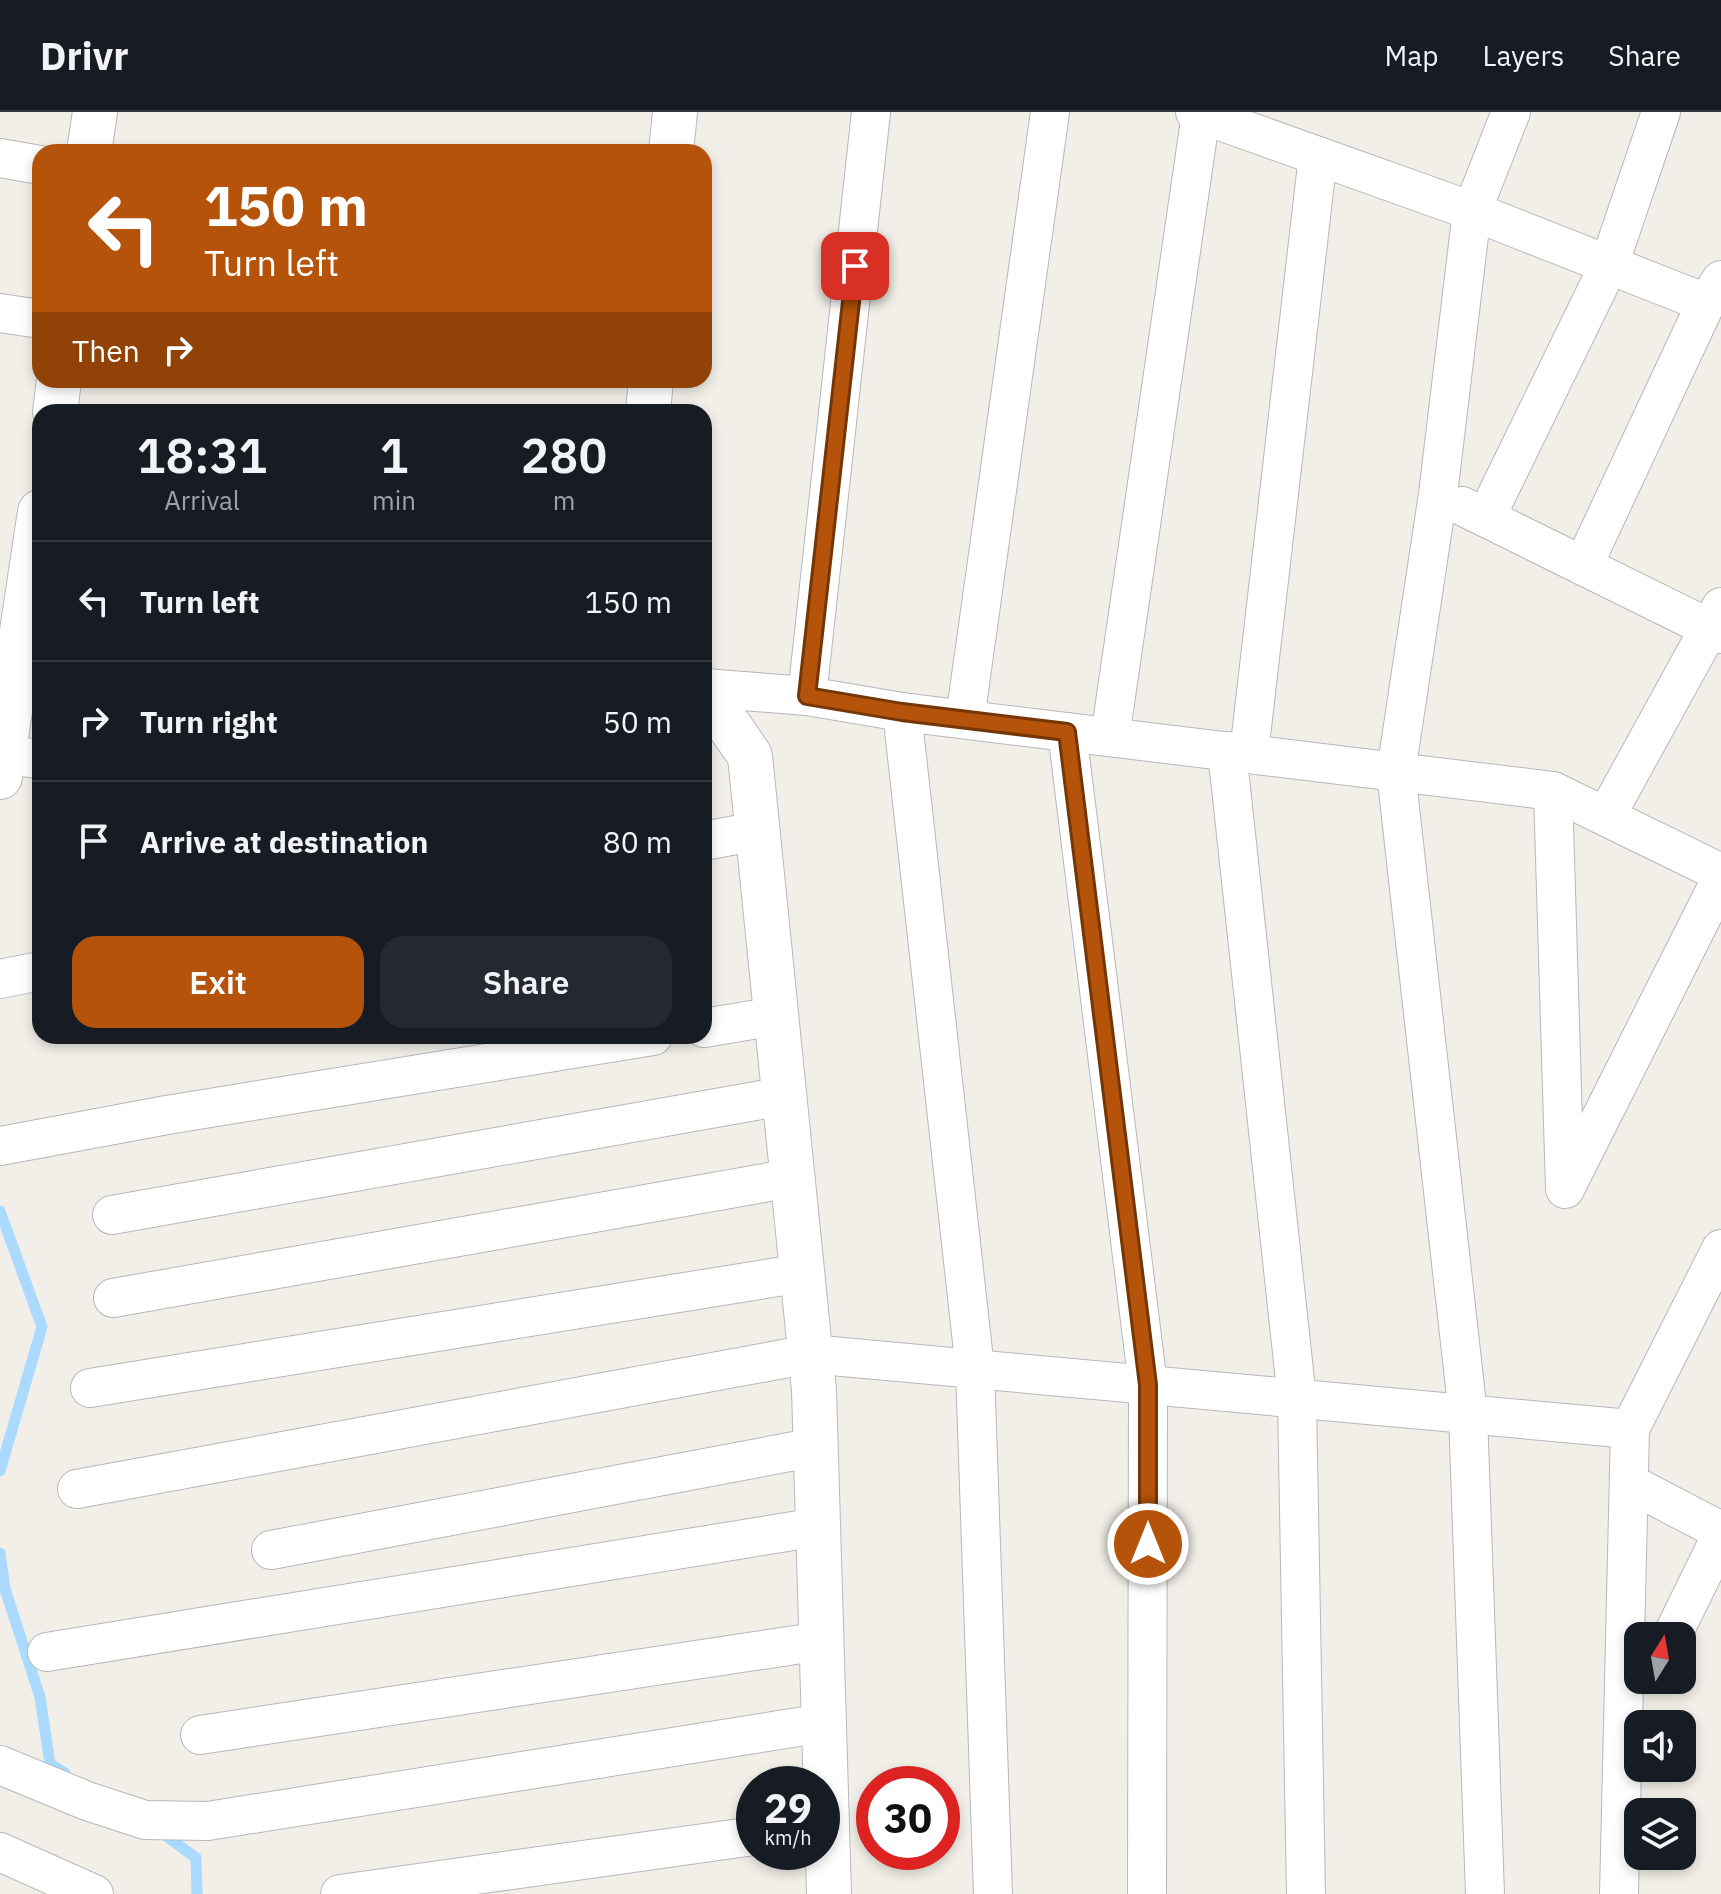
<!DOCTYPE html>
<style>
body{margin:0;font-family:"IBM Plex Sans",sans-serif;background:#242831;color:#f1f3f6;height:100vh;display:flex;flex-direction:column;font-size:30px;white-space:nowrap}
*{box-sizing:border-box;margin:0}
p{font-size:26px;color:#9ea1a6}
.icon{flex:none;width:44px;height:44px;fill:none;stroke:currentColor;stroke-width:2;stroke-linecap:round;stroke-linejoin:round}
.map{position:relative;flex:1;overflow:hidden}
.side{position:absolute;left:32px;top:292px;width:680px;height:640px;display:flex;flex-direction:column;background:#171b24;border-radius:24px;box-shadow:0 4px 12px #0003}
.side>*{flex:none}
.hud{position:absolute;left:32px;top:32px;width:680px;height:244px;border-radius:24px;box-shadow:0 4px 12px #0003;background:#b45309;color:#fff;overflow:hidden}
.needle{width:52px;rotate:11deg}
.fabs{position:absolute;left:1624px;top:1510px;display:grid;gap:16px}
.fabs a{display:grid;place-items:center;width:72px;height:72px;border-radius:16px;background:#171b24;box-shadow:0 4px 12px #0003;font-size:40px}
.speed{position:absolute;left:736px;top:1654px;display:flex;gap:16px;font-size:40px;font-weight:700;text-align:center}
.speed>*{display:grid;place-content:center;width:104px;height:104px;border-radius:50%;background:#171b24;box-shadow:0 4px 12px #0003;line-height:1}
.speed small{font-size:20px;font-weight:400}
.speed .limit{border:12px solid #d22;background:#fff;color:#111}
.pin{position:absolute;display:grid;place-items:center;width:68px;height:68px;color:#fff;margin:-34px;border-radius:16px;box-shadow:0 4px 12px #0006}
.me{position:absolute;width:88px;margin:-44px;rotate:0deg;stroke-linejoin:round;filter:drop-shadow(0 0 6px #0008)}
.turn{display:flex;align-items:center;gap:28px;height:168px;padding:0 40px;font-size:36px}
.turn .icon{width:104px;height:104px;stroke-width:2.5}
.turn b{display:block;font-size:56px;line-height:68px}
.then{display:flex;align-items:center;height:76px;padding:0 40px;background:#0003;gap:16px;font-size:30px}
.eta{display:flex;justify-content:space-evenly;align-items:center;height:136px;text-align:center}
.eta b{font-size:48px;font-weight:600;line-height:56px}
.action{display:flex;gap:16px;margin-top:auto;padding:16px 40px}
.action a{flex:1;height:92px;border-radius:24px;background:#b45309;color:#fff;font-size:32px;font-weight:600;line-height:92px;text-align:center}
.action a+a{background:#242831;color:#f1f3f6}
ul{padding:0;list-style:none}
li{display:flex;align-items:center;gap:24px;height:120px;padding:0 40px;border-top:2px solid #363941}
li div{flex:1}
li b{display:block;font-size:30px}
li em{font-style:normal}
header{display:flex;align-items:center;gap:48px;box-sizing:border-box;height:112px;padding:0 40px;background:#171b24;border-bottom:2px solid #363941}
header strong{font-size:38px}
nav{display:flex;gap:44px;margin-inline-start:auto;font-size:28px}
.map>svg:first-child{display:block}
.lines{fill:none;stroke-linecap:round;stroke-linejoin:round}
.stream{stroke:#aadaff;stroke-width:11}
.street-casing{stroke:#b5b8bc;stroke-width:40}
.secondary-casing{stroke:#b6babf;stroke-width:46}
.street{stroke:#fff;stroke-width:38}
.secondary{stroke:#fff;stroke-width:44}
.route-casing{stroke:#753606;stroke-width:20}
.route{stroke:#b45309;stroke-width:14}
</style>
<header>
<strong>Drivr</strong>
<nav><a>Map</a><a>Layers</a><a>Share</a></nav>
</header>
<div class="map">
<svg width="1721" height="1782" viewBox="0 0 1721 1782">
<rect width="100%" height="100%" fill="#f1efe8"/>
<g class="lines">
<g class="stream">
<polyline points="0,1099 42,1215 0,1359"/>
<polyline points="0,1441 5,1477 40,1585 50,1652 65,1661"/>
<polyline points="161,1720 196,1746 197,1782"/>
</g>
<defs>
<g id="street">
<polyline points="1195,0 1472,99 1706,191 1721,168"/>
<polyline points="0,46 40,53"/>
<polyline points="0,201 40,207"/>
<polyline points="1462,394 1721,522"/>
<polyline points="1486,405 1609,153 1661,0"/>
<polyline points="1583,454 1706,191"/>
<polyline points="704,576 807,584 902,600 1553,679 1721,761"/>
<polyline points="807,584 871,0"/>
<polyline points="902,600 975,1257 993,1782"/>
<polyline points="965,607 1050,0"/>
<polyline points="1067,620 1148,1273 1147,1782"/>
<polyline points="1110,625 1201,2"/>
<polyline points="1227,639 1297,1287 1306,1782"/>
<polyline points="1249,641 1318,44"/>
<polyline points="3,643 40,647"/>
<polyline points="1553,679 1565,1077 1721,767"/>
<polyline points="1606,704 1721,495"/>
<polyline points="704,729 757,719"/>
<polyline points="0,867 40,859"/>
<polyline points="704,916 776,904"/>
<polyline points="0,1034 167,1003 653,924"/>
<polyline points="112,1103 784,984"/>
<polyline points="113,1186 792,1066"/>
<polyline points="90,1276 802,1161"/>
<polyline points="1629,1371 1721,1419"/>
<polyline points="77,1377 810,1242 1630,1317"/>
<polyline points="271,1438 816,1335"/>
<polyline points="1672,1524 1721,1424"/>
<polyline points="47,1540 818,1415"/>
<polyline points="200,1623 821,1529"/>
<polyline points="0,1653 87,1689 145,1708 208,1709 824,1611"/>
<polyline points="0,1740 94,1782"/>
<polyline points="340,1782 754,1724"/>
<polyline points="1485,1782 1468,1302 1396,660 1438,382 1472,99 1511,0"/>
<polyline points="1619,1782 1630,1317 1721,1137"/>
</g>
<g id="secondary">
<polyline points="89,40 95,0"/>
<polyline points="671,40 675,0"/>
<polyline points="55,300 59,268"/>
<polyline points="648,300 651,268"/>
<polyline points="704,577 750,644 814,1278 829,1782"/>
<polyline points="0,665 40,400"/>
</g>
</defs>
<use href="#street" class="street-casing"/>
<use href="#secondary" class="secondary-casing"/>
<use href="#street" class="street"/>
<use href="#secondary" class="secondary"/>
</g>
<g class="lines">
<defs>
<polyline id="route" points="855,154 807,584 902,600 1067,620 1148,1273 1148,1432"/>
</defs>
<use href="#route" class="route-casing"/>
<use href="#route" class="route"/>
</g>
</svg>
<div class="fabs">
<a><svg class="needle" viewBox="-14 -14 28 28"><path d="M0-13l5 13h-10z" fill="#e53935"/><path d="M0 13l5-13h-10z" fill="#9ea1a6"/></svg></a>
<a><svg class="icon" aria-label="sound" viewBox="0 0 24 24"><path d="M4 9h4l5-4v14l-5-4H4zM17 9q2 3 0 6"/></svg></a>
<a><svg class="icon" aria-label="layers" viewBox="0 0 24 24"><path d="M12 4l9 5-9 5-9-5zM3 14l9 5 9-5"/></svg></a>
</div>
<div class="speed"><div>29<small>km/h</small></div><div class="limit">30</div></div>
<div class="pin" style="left:855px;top:154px;background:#d93025"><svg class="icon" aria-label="arrive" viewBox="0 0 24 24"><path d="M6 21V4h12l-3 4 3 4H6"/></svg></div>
<svg class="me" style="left:1148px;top:1432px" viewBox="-20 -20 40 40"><circle r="17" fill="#b45309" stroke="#fff" stroke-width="3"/><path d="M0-11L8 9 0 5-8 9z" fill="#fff"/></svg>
<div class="hud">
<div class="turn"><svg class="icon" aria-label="left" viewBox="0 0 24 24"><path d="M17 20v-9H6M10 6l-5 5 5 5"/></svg><div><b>150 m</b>Turn left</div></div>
<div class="then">Then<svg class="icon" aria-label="right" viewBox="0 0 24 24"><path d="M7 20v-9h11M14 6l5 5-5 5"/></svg></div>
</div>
<section class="side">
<div class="eta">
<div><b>18:31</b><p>Arrival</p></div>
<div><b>1</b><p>min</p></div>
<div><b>280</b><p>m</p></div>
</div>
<ul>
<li><svg class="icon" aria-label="left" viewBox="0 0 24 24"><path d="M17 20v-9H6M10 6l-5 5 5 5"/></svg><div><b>Turn left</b></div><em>150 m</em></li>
<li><svg class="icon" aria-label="right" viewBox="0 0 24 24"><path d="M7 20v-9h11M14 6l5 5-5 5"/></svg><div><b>Turn right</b></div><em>50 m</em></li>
<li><svg class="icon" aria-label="arrive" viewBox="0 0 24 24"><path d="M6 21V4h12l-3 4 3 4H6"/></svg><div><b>Arrive at destination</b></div><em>80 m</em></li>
</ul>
<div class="action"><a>Exit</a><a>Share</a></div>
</section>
</div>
